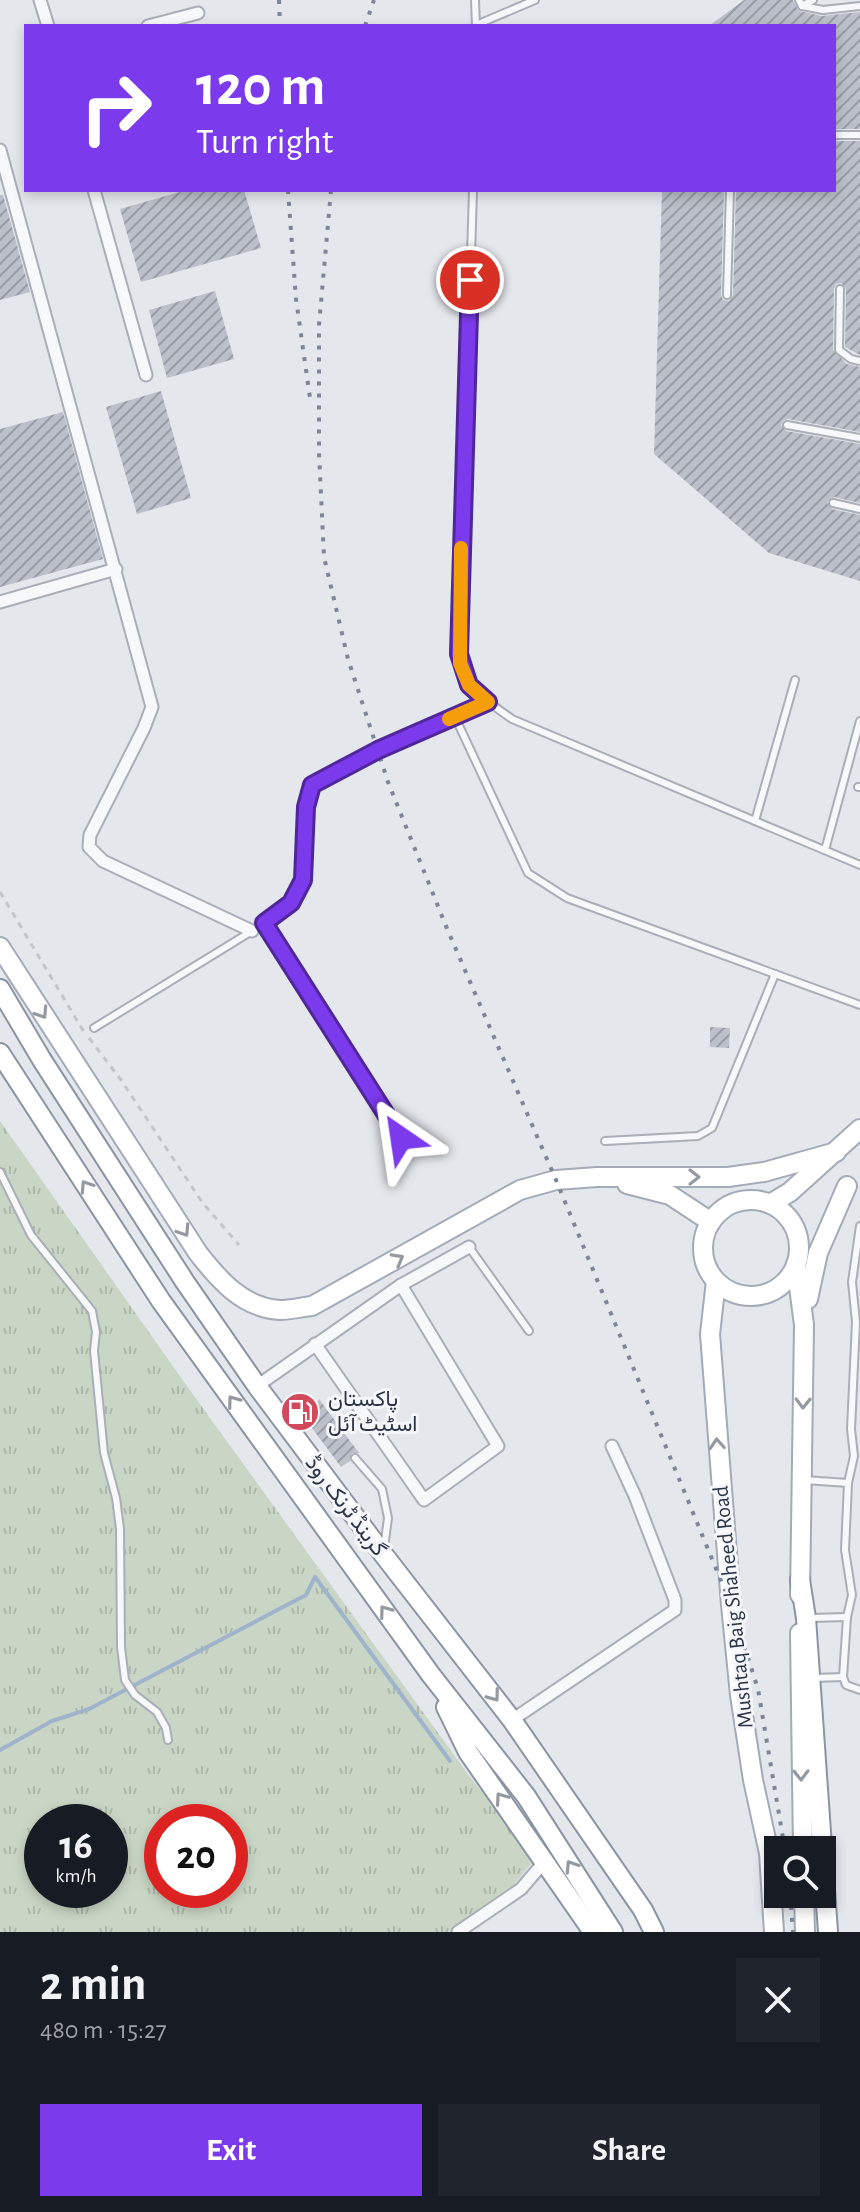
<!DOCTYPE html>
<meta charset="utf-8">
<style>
body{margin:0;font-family:"Alegreya Sans",Vazirmatn,sans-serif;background:#20242c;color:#f1f3f6;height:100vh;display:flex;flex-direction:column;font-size:30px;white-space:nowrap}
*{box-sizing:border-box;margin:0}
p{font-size:26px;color:#9ea1a6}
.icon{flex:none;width:44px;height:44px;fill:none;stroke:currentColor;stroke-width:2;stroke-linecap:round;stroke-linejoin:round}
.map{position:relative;height:1932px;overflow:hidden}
.side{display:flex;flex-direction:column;background:#171b24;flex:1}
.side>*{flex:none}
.guide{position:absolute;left:24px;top:24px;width:812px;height:168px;border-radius:0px;box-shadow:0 4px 12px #0003;background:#7c3aed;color:#fff;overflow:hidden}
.buttons{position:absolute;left:764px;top:1836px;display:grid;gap:16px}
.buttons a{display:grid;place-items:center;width:72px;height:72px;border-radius:0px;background:#171b24;box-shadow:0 4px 12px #0003;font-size:40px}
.speed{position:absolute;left:24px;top:1804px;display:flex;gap:16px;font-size:40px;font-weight:700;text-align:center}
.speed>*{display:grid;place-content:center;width:104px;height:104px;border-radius:50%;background:#171b24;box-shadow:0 4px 12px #0003;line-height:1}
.speed small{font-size:20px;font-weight:400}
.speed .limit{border:12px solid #d22;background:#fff;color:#111}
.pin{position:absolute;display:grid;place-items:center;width:68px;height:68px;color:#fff;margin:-34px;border:4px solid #fff;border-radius:50%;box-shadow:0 2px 8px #0007}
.me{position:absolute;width:88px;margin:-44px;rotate:328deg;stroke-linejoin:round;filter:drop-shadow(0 0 6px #0008)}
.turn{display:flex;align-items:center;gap:28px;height:168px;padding:0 40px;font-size:36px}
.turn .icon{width:104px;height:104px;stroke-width:2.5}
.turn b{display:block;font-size:56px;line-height:68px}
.round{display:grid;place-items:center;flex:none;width:84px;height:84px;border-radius:0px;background:#20242c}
.summary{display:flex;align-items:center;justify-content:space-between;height:136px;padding:0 40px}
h1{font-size:48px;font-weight:700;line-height:60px}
.action{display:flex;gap:16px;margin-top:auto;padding:16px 40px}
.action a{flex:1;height:92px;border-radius:0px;background:#7c3aed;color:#fff;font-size:32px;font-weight:700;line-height:92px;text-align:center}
.action a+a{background:#20242c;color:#f1f3f6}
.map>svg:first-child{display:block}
.grass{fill:url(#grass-tufts);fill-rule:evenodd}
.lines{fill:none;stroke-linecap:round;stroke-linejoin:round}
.stream{stroke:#9fb4cc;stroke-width:4}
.building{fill:url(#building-hatch)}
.service-casing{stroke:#a9aeb7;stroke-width:10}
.minor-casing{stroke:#a9aeb7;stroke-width:15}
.primary-casing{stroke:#a3abb8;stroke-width:22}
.trunk-casing{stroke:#8b94a3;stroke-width:22}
.path{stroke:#c2c5cb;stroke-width:3;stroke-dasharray:6 6;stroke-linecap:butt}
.service{stroke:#f7f8fa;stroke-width:6}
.minor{stroke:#f7f8fa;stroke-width:11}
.primary{stroke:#fff;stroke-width:18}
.trunk{stroke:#fff;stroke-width:18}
.rail{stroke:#7d8696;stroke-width:4;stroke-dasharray:4 8;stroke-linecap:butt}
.oneway{stroke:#959aa2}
.route-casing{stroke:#51269a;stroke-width:20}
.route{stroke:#7c3aed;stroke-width:14}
.slow{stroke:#f59e0b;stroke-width:14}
.labels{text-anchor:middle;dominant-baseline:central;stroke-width:6;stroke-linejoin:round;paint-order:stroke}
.poi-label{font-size:22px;fill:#2b3445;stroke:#f4f6f9;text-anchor:start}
.street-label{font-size:22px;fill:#2b3445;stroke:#f4f6f9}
</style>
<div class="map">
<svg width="860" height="1932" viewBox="0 0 860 1932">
<defs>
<pattern id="grass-tufts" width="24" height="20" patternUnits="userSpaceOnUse" patternTransform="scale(2)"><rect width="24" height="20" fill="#c9d6c5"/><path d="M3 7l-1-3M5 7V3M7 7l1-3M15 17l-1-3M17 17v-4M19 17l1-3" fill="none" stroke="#adb8ab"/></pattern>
<pattern id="building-hatch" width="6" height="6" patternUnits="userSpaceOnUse" patternTransform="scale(2)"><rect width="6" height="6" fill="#bbc0ca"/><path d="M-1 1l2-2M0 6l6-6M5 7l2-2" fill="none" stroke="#989da6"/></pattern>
</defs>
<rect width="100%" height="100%" fill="#e4e7ec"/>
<path class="grass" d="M0 1121 194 1396 470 1777 536 1858 511 1888 448 1932H0ZM42 1822H110V1890H42ZM162 1822H230V1890H162Z"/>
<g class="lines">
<polyline class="stream" points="0,1750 52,1721 89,1709 306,1595 315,1577 450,1761"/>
</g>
<g class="building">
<polygon points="744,0 793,0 799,11 822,16 860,12 860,129 834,129 834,26 709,26"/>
<polygon points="834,141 860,141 860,355 845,347 846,289 841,283 836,284 834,289 833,350 847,364 860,367 860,432 788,419 783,421 781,425 786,431 860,444 860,503 834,497 827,502 832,509 860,515 860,581 769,553 654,454 662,190 724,190 721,295 723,300 729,301 733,295 736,190 834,190"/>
<polygon points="187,190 244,190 261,248 141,282 120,209"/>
<polygon points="0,195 3,195 30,292 0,300"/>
<polygon points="215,291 234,359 167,378 149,310"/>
<polygon points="161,391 191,498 137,514 106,407"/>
<polygon points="63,412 103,559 0,587 0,429"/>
<polygon points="710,1027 730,1028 729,1048 710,1047"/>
<polygon points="319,1399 359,1453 352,1453 350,1461 341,1467 300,1412 315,1407"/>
</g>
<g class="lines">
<defs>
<g id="service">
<polyline points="475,0 476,26"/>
<polyline points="799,0 802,6 823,10 860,6"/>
<polyline points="802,6 813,0"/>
<polyline points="476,25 535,0"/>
<polyline points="834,135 860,135"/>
<path d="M473 190 459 654C463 687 487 701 512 719L860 865"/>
<polyline points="840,289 839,350 851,359 860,361"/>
<polyline points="727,295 730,190"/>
<polyline points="787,425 860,438"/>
<polyline points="833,503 860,509"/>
<polyline points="455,717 528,873 567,898 860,1005"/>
<polyline points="858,787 860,787"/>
<polyline points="755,821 795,680"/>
<polyline points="825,850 860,721"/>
<polyline points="264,923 401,1138"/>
<polyline points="94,1028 252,931 291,903 303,880 306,807 312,785 378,750 488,702"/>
<polyline points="605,1141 698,1136 712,1128 775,974"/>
<polyline points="0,1172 31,1235 92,1311 96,1332 94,1351 104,1453 116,1498 120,1529 121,1647 125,1680 135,1695 157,1712 166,1728 168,1740"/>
<polyline points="860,1226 852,1282 856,1322 851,1429 854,1456 848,1483 845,1550 852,1595 847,1617 843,1677 846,1685 860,1690"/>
<polyline points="469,1247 529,1331"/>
<polyline points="278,1409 292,1402 311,1402"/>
<polyline points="355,1458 382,1489 388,1518 384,1548"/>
<polyline points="804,1480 848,1483"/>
<polyline points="811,1618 847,1617"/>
<polyline points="814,1678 843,1677"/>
</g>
<g id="minor">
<polyline points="40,0 48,26"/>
<polyline points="148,26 198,13"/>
<polyline points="0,150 152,707 144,728 90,835 89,847 103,861 252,931"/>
<polyline points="94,190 146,375"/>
<polyline points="0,602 116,569"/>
<polyline points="315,1344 424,1500 498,1446 401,1285"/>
<polyline points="257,1386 401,1285 469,1247"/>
<polyline points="512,1720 675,1610 675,1600 635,1496 612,1446"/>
<polyline points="458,1932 521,1889 545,1861"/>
</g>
<g id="primary">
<path d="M0 947 198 1253C219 1280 243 1308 280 1310 290 1310 302 1307 312 1306L520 1190 556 1180 597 1177H728L764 1172 836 1152"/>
<polyline points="627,1184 670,1195 711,1222"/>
<circle cx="751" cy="1248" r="48"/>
<polyline points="770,1204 790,1192 860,1129"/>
<polyline points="796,1264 804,1325 800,1595"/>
<polyline points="716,1281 710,1334 731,1605 740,1695 753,1780 769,1853 774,1932"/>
<polyline points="808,1299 818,1253 847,1186"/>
<polyline points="800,1633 803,1850"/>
<polyline points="804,1894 805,1932"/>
</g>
<g id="trunk">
<polyline points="0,989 42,1060 185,1282 257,1386 383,1554 512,1720 643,1910 654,1932"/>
<polyline points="0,1053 161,1301 431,1675 526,1796 613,1932"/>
<polyline points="800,1580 806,1618 828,1932"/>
<polyline points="446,1707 468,1752 593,1932"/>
</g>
</defs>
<use href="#service" class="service-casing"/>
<use href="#minor" class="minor-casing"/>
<use href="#primary" class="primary-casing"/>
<use href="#trunk" class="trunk-casing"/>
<g class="path">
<polyline points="0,892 84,1032"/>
<polyline points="89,1038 121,1080 202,1202 239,1245"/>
</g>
<use href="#service" class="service"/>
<use href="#minor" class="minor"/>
<use href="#primary" class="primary"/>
<use href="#trunk" class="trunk"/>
<g class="rail">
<polyline points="279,0 280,26"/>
<polyline points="365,26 374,0"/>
<polyline points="288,190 296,299 310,398"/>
<polyline points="331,190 319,325 319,453 324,557 348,659 388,782 448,931 556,1180 731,1605 758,1689 785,1850"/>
<polyline points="790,1894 793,1932"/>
</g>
</g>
<defs><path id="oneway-chevron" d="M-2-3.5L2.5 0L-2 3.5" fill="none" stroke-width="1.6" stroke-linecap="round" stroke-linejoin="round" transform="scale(2)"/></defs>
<g class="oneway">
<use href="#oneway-chevron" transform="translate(42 1013) rotate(57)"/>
<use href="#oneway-chevron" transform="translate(694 1177)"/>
<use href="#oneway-chevron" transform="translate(86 1186) rotate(-123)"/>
<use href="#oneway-chevron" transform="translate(184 1231) rotate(57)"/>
<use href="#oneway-chevron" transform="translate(398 1259) rotate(-29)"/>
<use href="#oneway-chevron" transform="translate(233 1401) rotate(-126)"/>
<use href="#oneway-chevron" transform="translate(803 1403) rotate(91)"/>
<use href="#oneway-chevron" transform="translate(717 1444) rotate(-94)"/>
<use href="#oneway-chevron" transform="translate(385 1611) rotate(-126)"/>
<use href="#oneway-chevron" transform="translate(494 1696) rotate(54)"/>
<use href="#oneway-chevron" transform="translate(801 1775) rotate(89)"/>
<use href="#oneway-chevron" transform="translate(501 1798) rotate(-125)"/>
<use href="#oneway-chevron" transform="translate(571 1866) rotate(-123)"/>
</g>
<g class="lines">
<defs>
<polyline id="route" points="401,1138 264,923 291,903 303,880 306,807 312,785 378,750 488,702 469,685 459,654 470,280"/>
</defs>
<use href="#route" class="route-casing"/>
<use href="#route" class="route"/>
<polyline class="slow" points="449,719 488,702 469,685 460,663 461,548"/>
</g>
<defs>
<symbol id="fuel-disc" viewBox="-11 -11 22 22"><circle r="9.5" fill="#d1495b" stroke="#f4f6f9"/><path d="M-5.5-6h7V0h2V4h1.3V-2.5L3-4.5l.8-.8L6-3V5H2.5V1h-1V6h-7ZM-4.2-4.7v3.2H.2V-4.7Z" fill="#fff"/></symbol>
</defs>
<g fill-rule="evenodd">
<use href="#fuel-disc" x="278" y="1390" width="44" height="44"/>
</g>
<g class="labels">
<g class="poi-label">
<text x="328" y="1399">پاکستان<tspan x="328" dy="25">اسٹیٹ آئل</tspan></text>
</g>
<g class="street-label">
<text transform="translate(346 1506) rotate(53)">گرینڈ ٹرنک روڈ</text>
<text transform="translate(733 1607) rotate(-96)">Mushtaq Baig Shaheed Road</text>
</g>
</g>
</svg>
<div class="buttons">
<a><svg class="icon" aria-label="search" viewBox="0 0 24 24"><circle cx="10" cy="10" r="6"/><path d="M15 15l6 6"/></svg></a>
</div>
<div class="speed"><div>16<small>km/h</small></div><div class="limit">20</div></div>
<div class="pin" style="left:470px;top:280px;background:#d93025"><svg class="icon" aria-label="arrive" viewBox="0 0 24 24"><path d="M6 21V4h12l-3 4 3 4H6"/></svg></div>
<svg class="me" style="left:401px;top:1138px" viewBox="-20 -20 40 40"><path d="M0-17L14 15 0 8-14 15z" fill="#7c3aed" stroke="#fff" stroke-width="4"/></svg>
<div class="guide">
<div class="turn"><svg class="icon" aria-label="right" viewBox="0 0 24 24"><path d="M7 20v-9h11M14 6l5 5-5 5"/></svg><div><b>120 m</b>Turn right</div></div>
</div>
</div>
<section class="side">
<div class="summary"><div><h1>2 min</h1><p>480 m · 15:27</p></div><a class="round"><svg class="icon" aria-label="close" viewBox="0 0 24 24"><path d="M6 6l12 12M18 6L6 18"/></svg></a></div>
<div class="action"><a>Exit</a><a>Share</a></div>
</section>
